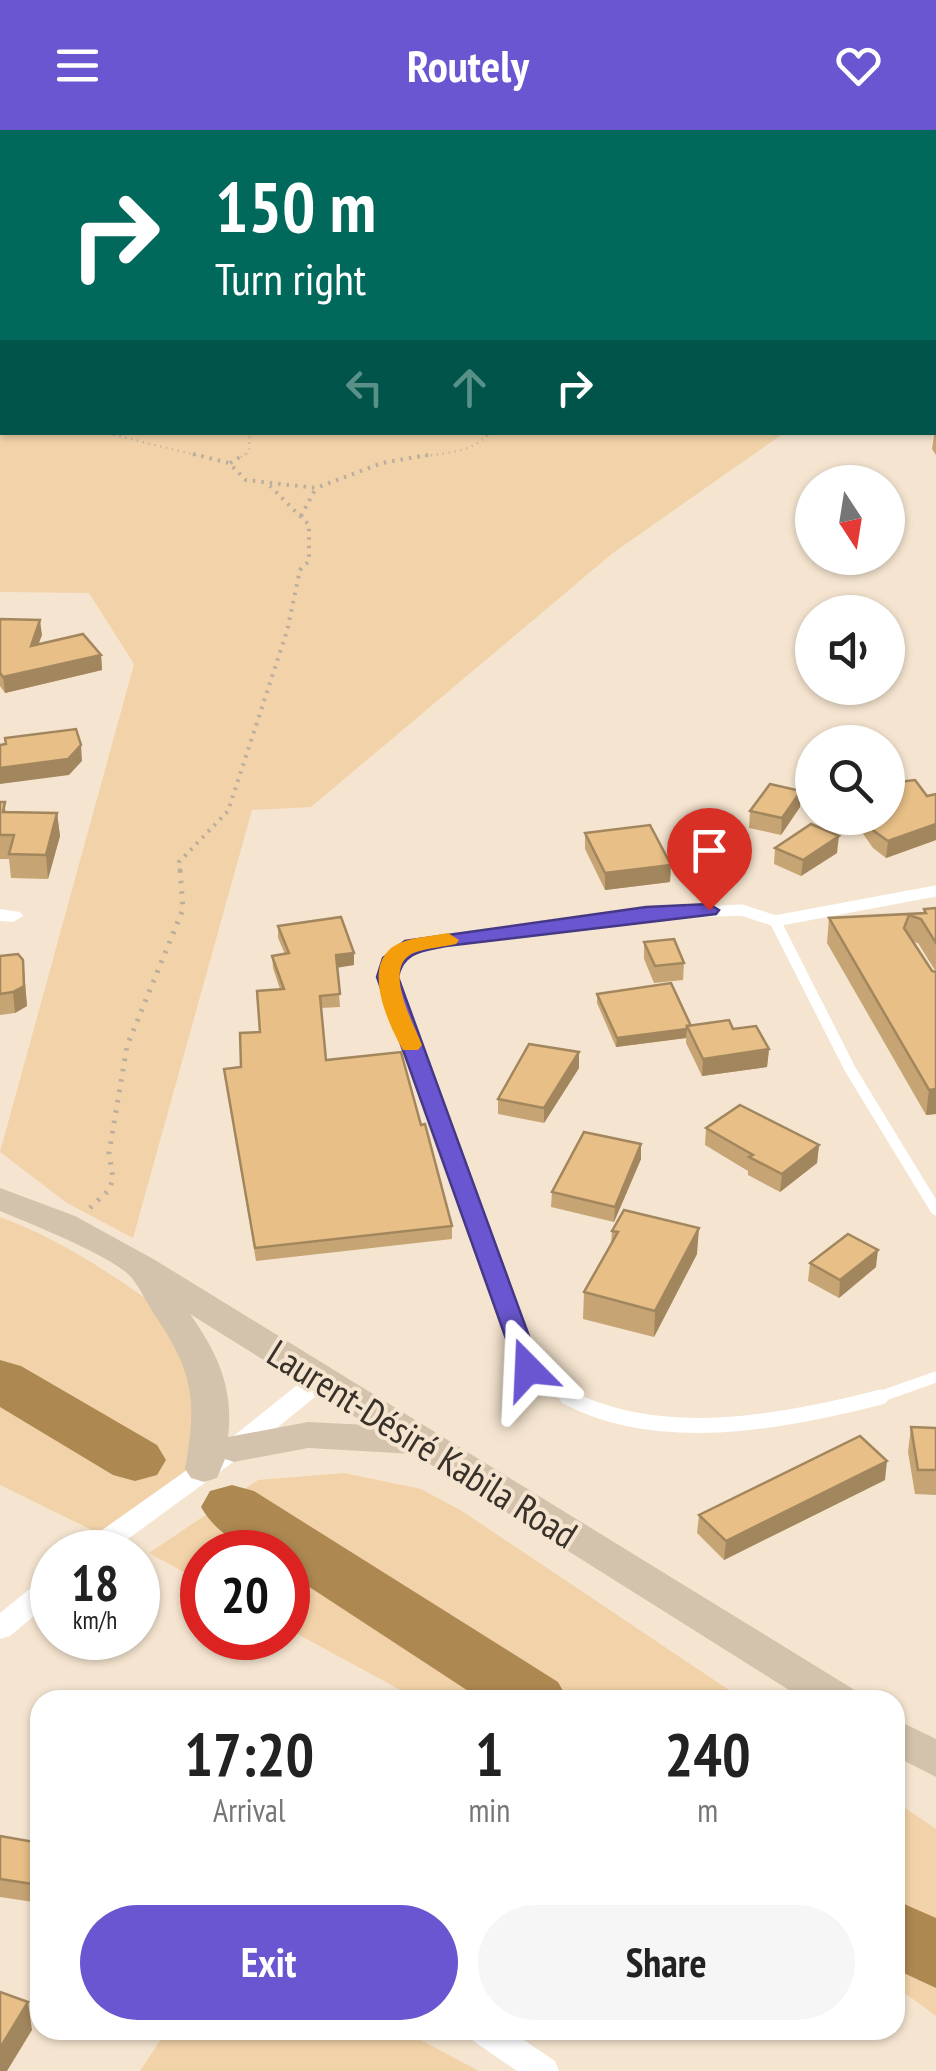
<!DOCTYPE html>
<meta charset="utf-8">
<style>
body{margin:0;font-family:"PT Sans Narrow",sans-serif;background:#f6f6f6;color:#222;height:100vh;display:flex;flex-direction:column;font-size:38px;white-space:nowrap}
*{box-sizing:border-box;margin:0}
p{font-size:32px;color:#767676}
.icon{flex:none;width:55px;height:55px;fill:none;stroke:currentColor;stroke-width:2;stroke-linecap:round;stroke-linejoin:round}
.map{position:relative;flex:1;overflow:hidden}
.drawer{position:absolute;left:30px;top:1560px;width:875px;height:350px;display:flex;flex-direction:column;background:#fff;border-radius:30px;box-shadow:0 2px 8px #0004}
.drawer>*{flex:none}
.top-card{position:absolute;left:0px;top:0px;width:938px;height:305px;box-shadow:0 2px 8px #0004;background:#00695c;color:#fff;overflow:hidden}
.needle{width:65px;rotate:168deg}
.tools{position:absolute;left:795px;top:335px;display:grid;gap:20px}
.tools a{display:grid;place-items:center;width:110px;height:110px;border-radius:50%;background:#fff;box-shadow:0 2px 8px #0004;font-size:50px}
.speed{position:absolute;left:30px;top:1400px;display:flex;gap:20px;font-size:50px;font-weight:700;text-align:center}
.speed>*{display:grid;place-content:center;width:130px;height:130px;border-radius:50%;background:#fff;box-shadow:0 2px 8px #0004;line-height:1}
.speed small{font-size:25px;font-weight:400}
.speed .limit{border:15px solid #d22;background:#fff;color:#111}
.pin{position:absolute;display:grid;place-items:center;width:85px;height:85px;color:#fff;margin:-102px -42px;border-radius:50% 50% 50% 0;rotate:-45deg;box-shadow:0 0 10px #0007}
.pin .icon{rotate:45deg}
.me{position:absolute;width:110px;margin:-55px;rotate:339deg;stroke-linejoin:round;filter:drop-shadow(0 0 8px #0008)}
.turn{display:flex;align-items:center;gap:35px;height:210px;padding:0 50px;font-size:45px}
.turn .icon{width:130px;height:130px;stroke-width:2.5}
.turn b{display:block;font-size:70px;line-height:85px}
.lanes{display:flex;align-items:center;height:95px;padding:0 50px;background:#0003;justify-content:center;gap:50px;direction:ltr}
.lanes .off{opacity:.35}
.eta{display:flex;justify-content:space-evenly;align-items:center;height:170px;text-align:center}
.eta b{font-size:60px;font-weight:700;line-height:70px}
.primary-button{display:flex;gap:20px;margin-top:auto;padding:20px 50px}
.primary-button a{flex:1;height:115px;border-radius:60px;background:#6a56d0;color:#fff;font-size:40px;font-weight:700;line-height:115px;text-align:center}
.primary-button a+a{background:#f6f6f6;color:#222}
header{display:flex;justify-content:space-between;align-items:center;height:130px;padding:0 50px;background:#6a56d0;color:#fff;font-size:45px;font-weight:700}
.map>svg:first-child{display:block}
.green{fill:#f2d3a9}
.lines{fill:none;stroke-linecap:round;stroke-linejoin:round}
.river{fill:#ad8851;fill-rule:evenodd}
.path-far2{stroke:#bbae9d;stroke-width:2.5;stroke-dasharray:1 5;stroke-linecap:butt}
.path-far1{stroke:#bbae9d;stroke-width:4;stroke-dasharray:2.5 6;stroke-linecap:butt}
.path{stroke:#bbae9d;stroke-width:5;stroke-dasharray:2.5 8;stroke-linecap:butt}
.lane-far1{stroke:#fff;stroke-width:11}
.lane{stroke:#fff;stroke-width:15}
.street{fill:#fff;fill-rule:evenodd}
.secondary{fill:#d3c3ac;fill-rule:evenodd}
.wall{fill:#c7a474;fill-rule:evenodd}
.shaded-wall{fill:#a2865e}
.building{fill:#e7bf87;stroke:#a2865e;stroke-width:2.5}
.route{fill:#6a56d0;stroke:#453887;stroke-width:2.5}
.slow{fill:#f59e0b}
.labels{text-anchor:middle;dominant-baseline:central;stroke-width:8;stroke-linejoin:round;paint-order:stroke}
.street-label{font-size:38px;fill:#38322a;stroke:#f5e5d0}
</style>
<header><svg class="icon" aria-label="menu" viewBox="0 0 24 24"><path d="M4 6h16M4 12h16M4 18h16"/></svg>Routely<svg class="icon" aria-label="heart" viewBox="0 0 24 24"><path d="M12 20l-8-8c-3-5 5-10 8-4 3-6 11-1 8 4z"/></svg></header>
<div class="map">
<svg width="936" height="1941" viewBox="0 0 936 1941">
<rect width="100%" height="100%" fill="#f5e5d0"/>
<g class="green">
<polygon points="0,97 2,302 784,303 613,423 311,677 252,680 133,1108 67,1073 0,1022 134,534 89,463 0,462"/>
<path d="M0 1087C64 1110 126 1153 180 1194L204 1339 108 1408 0 1355Z"/>
<polygon points="344,1343 421,1359 462,1381 744,1570 419,1570 288,1499 288,1422 202,1422 202,1452 149,1423 258,1350"/>
<polygon points="895,1671 936,1699 936,1886 895,1856"/>
<polygon points="167,1900 402,1900 479,1941 140,1941"/>
</g>
<g class="lines">
<g class="river">
<polygon points="0,1230 21,1236 157,1315 166,1330 157,1345 135,1351 113,1345 0,1277"/>
<path d="M232 1355 254 1361 558 1552 568 1570H482L288 1443V1422C252 1422 220 1410 201 1377L210 1361Z"/>
<polygon points="895,1770 936,1788 936,1858 895,1839"/>
</g>
<g class="path-far2">
<polyline points="102,302 204,327"/>
<polyline points="241,327 249,322 250,302"/>
<path d="M419 327C443 323 474 323 490 302"/>
</g>
<g class="path-far1">
<polyline points="193,324 229,333 246,350 316,358 382,333 433,324"/>
<polyline points="230,333 245,324"/>
<polyline points="301,386 316,358"/>
<polyline points="180,741 179,732 228,681 287,501 300,440 309,431 309,395 270,356"/>
</g>
<polyline class="path" points="90,1078 109,1060 113,1049 109,1023 127,916 183,779 180,739"/>
<g class="lane-far1">
<polyline points="775,791 850,939 936,1080"/>
<polyline points="571,1270 528,1239 455,1046 387,847 390,832 405,818 446,810 646,784 742,780 775,791 936,761"/>
<polyline points="871,1270 936,1247"/>
</g>
<path class="lane" d="M567 1267C660 1316 784 1292 881 1267"/>
<g class="street">
<polygon points="170,0 186,0 187,2 172,2"/>
<rect x="935" y="5" width="1" height="8"/>
<polygon points="0,72 2,73 2,83 0,82"/>
<rect x="935" y="118" width="1" height="8"/>
<polygon points="0,779 20,782 23,786 13,792 0,791"/>
<polygon points="321,1240 330,1243 334,1249 330,1255 243,1325 110,1422 78,1422 81,1415 225,1313 312,1243"/>
<polygon points="52,1446 52,1471 10,1506 0,1509 0,1483 42,1449"/>
<polygon points="467,1900 509,1900 555,1931 559,1941 517,1941 472,1910"/>
</g>
<g class="secondary">
<path d="M0 1058 75 1086 155 1130 853 1559 859 1570H805L414 1324 308 1318 234 1332 225 1329 217 1348 204 1352 191 1348 185 1339C197 1272 194 1243 156 1187 147 1174 141 1159 131 1147 112 1126 29 1093 0 1081ZM190 1184 368 1295 308 1292 228 1307C234 1258 218 1224 190 1184Z"/>
<polygon points="895,1589 936,1609 936,1647 895,1626"/>
</g>
</g>
<g class="wall">
<polygon points="332,0 406,0 402,2 347,2"/>
<polygon points="509,0 873,0 873,2 514,2"/>
<polygon points="936,293 936,325 932,319"/>
<polygon points="0,489 42,505 38,514 101,525 102,540 5,563 0,556"/>
<polygon points="936,664 936,710 886,728 873,718 852,688 888,688"/>
<polygon points="0,672 7,682 57,683 60,706 48,749 11,748 9,729 0,729"/>
<polygon points="800,677 781,705 749,698 750,681"/>
<polygon points="585,703 671,735 670,752 605,760 585,719"/>
<polygon points="775,718 837,723 801,746 774,734"/>
<path d="M936 778V984L926 985 827 813 829 788 923 783 924 779ZM913 812 918 813 936 842 932 841Z"/>
<polygon points="278,796 354,823 354,835 337,837 340,877 321,878 326,930 452,1096 452,1109 256,1131 224,939 241,937 280,859 273,838 272,826 285,824 278,808"/>
<polygon points="644,812 684,833 683,850 654,853 644,829"/>
<polygon points="0,826 23,830 27,876 15,883 0,885"/>
<polygon points="597,864 691,896 733,899 769,919 767,937 702,946 686,913 686,908 616,917 597,873"/>
<polygon points="579,938 544,993 498,984 498,969"/>
<polygon points="706,998 819,1015 817,1033 780,1062 748,1045 748,1041 705,1015"/>
<polygon points="641,1014 641,1029 614,1092 551,1077 552,1062"/>
<polygon points="612,1101 697,1124 654,1207 583,1189 584,1162 611,1114"/>
<polygon points="810,1133 876,1137 839,1168 808,1151"/>
<polygon points="911,1297 936,1298 936,1367 936,1365 915,1364 908,1322"/>
<polygon points="885,1350 724,1430 697,1403 699,1385"/>
<polygon points="0,1706 40,1713 40,1773 0,1767"/>
</g>
<g class="shaded-wall">
<polygon points="379,0 406,0 402,2 380,2"/>
<polygon points="40,490 42,505 32,531 31,516"/>
<polygon points="101,525 102,540 5,563 3,547"/>
<polygon points="81,615 82,631 69,645 0,654 0,638"/>
<polygon points="801,661 800,677 781,705 782,688"/>
<polygon points="57,683 60,706 48,749 46,725"/>
<polygon points="936,694 936,710 886,728 888,711"/>
<polygon points="839,706 837,723 801,746 803,730"/>
<polygon points="671,735 670,752 605,760 605,743"/>
<polygon points="354,823 354,835 336,838 336,825"/>
<polygon points="23,830 27,876 15,883 13,862"/>
<polygon points="687,899 686,908 616,917 617,908"/>
<polygon points="769,919 767,937 702,946 703,929"/>
<polygon points="579,922 579,938 544,993 544,978"/>
<polygon points="936,959 936,984 926,985 929,960"/>
<polygon points="641,1014 641,1029 614,1092 615,1077"/>
<polygon points="819,1015 817,1033 780,1062 782,1044"/>
<polygon points="699,1098 697,1124 654,1207 655,1181"/>
<polygon points="878,1120 876,1137 839,1168 840,1150"/>
<polygon points="887,1331 885,1350 724,1430 726,1411"/>
<polygon points="28,1872 32,1900 7,1941 0,1941 0,1918"/>
</g>
<g class="building">
<polygon points="0,0 136,0 140,2 2,2 2,7 0,5"/>
<polygon points="529,0 834,0 833,2 534,2"/>
<rect x="935" y="28" width="1" height="39"/>
<polygon points="0,489 40,490 31,516 83,504 101,525 3,547 0,543"/>
<polygon points="76,599 81,615 68,629 0,638 0,615 6,614 5,608"/>
<polygon points="915,650 927,666 936,664 936,694 888,711 874,701 865,688 888,688 888,653"/>
<polygon points="770,654 801,661 782,688 750,681"/>
<polygon points="0,672 5,672 3,682 57,683 46,725 9,724 14,705 0,705"/>
<polygon points="811,694 839,706 803,730 775,718"/>
<polygon points="650,695 671,735 605,743 585,703"/>
<polygon points="936,778 936,813 921,789 909,785 904,798 932,841 936,842 936,959 929,960 829,788 926,783 924,779"/>
<polygon points="341,787 354,823 336,825 340,864 320,866 326,930 401,922 421,995 425,994 452,1096 255,1118 224,939 241,937 240,903 260,902 257,861 284,859 272,826 289,823 278,796"/>
<polygon points="674,809 684,833 655,836 644,812"/>
<polygon points="18,824 23,830 24,856 13,862 0,864 0,826"/>
<polygon points="671,853 691,896 687,896 687,899 617,908 597,864"/>
<polygon points="729,890 733,899 756,896 769,919 703,929 687,896"/>
<polygon points="529,914 579,922 544,978 498,969"/>
<polygon points="740,975 819,1015 782,1044 749,1027 753,1025 706,998"/>
<polygon points="584,1002 641,1014 615,1077 552,1062"/>
<polygon points="624,1080 699,1098 655,1181 584,1162 618,1102 612,1101"/>
<polygon points="848,1104 878,1120 840,1150 810,1133"/>
<polygon points="911,1297 936,1298 936,1340 918,1340"/>
<polygon points="860,1306 887,1331 726,1411 699,1385"/>
<polygon points="0,1706 40,1713 39,1755 0,1749"/>
<polygon points="0,1862 28,1872 0,1918"/>
</g>
<path class="route" d="M709 774 719 780 716 784 446 816C423 821 403 821 398 847L541 1239 528 1247 519 1245 377 847 383 828 405 811 646 777Z"/>
<path class="slow" d="M448 803 459 810 456 814C443 817 428 818 416 822 380 834 413 892 422 915L418 920H403C387 892 359 830 400 813 414 807 433 806 448 803Z"/>
<g class="labels">
<g class="street-label">
<text transform="translate(423 1313) rotate(32)">Laurent-Désiré Kabila Road</text>
</g>
</g>
</svg>
<div class="tools">
<a><svg class="needle" viewBox="-14 -14 28 28"><path d="M0-13l5 13h-10z" fill="#e53935"/><path d="M0 13l5-13h-10z" fill="#767676"/></svg></a>
<a><svg class="icon" aria-label="sound" viewBox="0 0 24 24"><path d="M4 9h4l5-4v14l-5-4H4zM17 9q2 3 0 6"/></svg></a>
<a><svg class="icon" aria-label="search" viewBox="0 0 24 24"><circle cx="10" cy="10" r="6"/><path d="M15 15l6 6"/></svg></a>
</div>
<div class="speed"><div>18<small>km/h</small></div><div class="limit">20</div></div>
<div class="pin" style="left:709px;top:780px;background:#d93025"><svg class="icon" aria-label="arrive" viewBox="0 0 24 24"><path d="M6 21V4h12l-3 4 3 4H6"/></svg></div>
<svg class="me" style="left:528px;top:1239px" viewBox="-20 -20 40 40"><path d="M0-17L14 15 0 8-14 15z" fill="#6a56d0" stroke="#fff" stroke-width="4"/></svg>
<div class="top-card">
<div class="turn"><svg class="icon" aria-label="right" viewBox="0 0 24 24"><path d="M7 20v-9h11M14 6l5 5-5 5"/></svg><div><b>150 m</b>Turn right</div></div>
<div class="lanes"><svg class="icon off" aria-label="left" viewBox="0 0 24 24"><path d="M17 20v-9H6M10 6l-5 5 5 5"/></svg><svg class="icon off" aria-label="ahead" viewBox="0 0 24 24"><path d="M12 20V5M6 11l6-6 6 6"/></svg><svg class="icon" aria-label="right" viewBox="0 0 24 24"><path d="M7 20v-9h11M14 6l5 5-5 5"/></svg></div>
</div>
<section class="drawer">
<div class="eta">
<div><b>17:20</b><p>Arrival</p></div>
<div><b>1</b><p>min</p></div>
<div><b>240</b><p>m</p></div>
</div>
<div class="primary-button"><a>Exit</a><a>Share</a></div>
</section>
</div>
